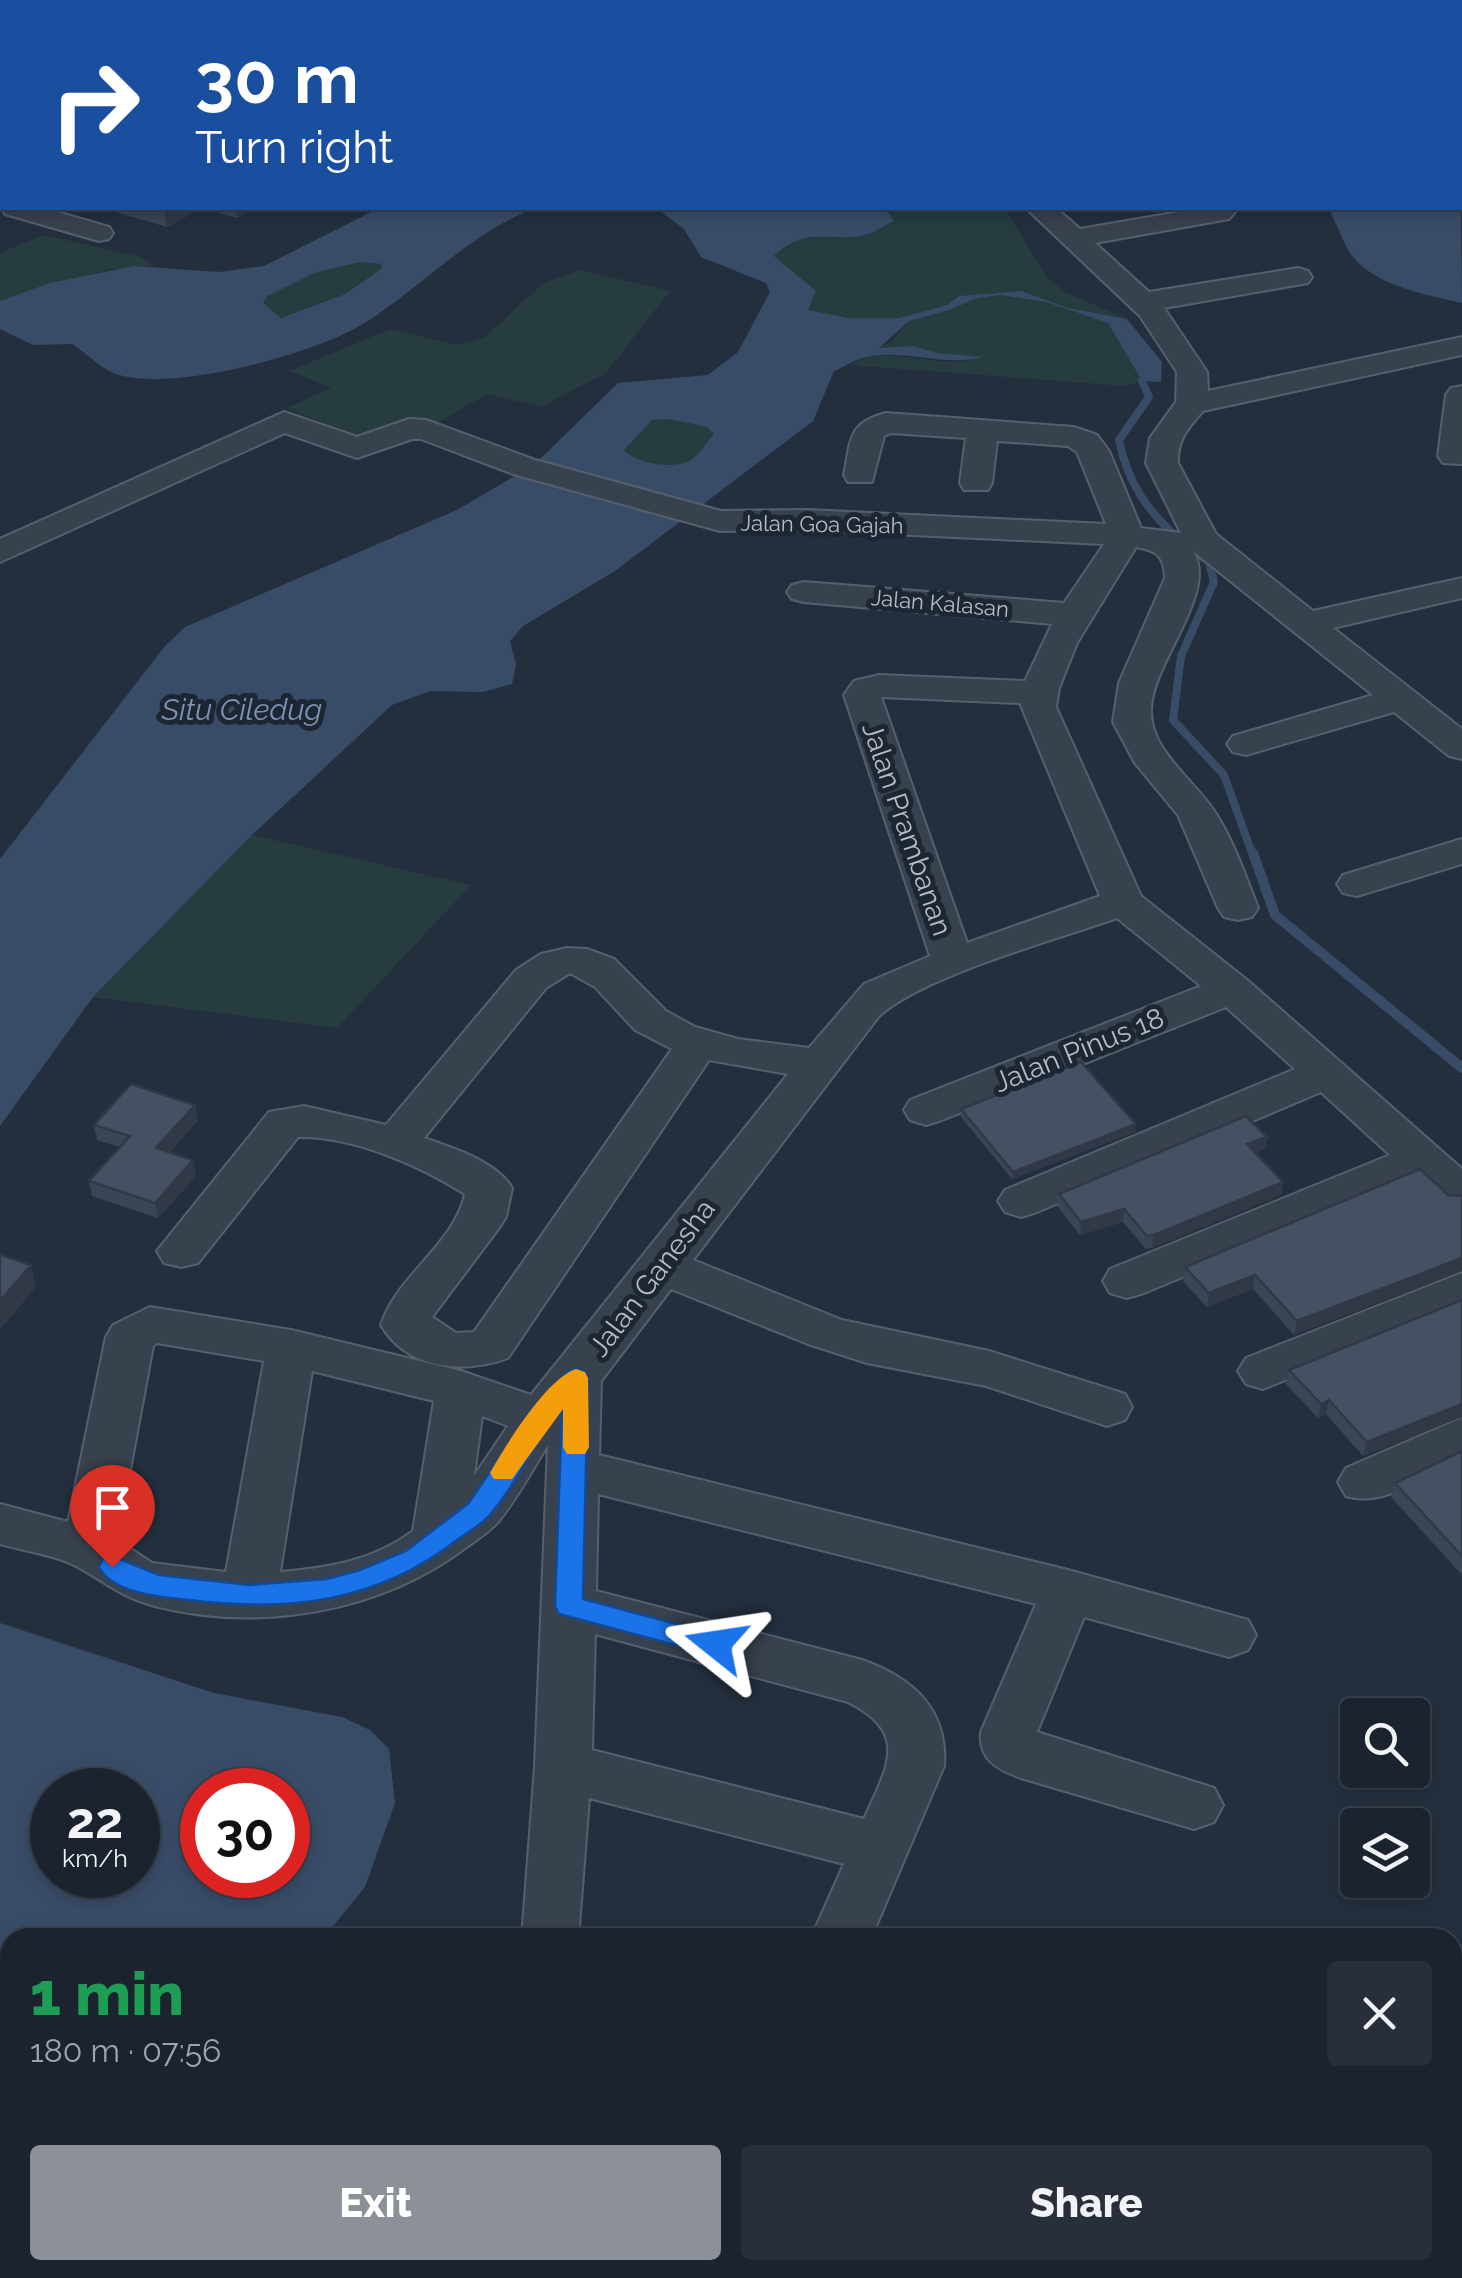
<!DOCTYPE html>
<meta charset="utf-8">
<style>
body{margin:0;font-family:Raleway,sans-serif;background:#282f3a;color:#f1f3f6;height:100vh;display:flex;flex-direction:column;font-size:38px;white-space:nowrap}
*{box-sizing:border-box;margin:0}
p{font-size:32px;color:#a0a4aa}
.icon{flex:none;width:55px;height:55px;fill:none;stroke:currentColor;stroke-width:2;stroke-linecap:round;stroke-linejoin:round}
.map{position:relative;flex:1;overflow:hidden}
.sheet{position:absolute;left:0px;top:1928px;width:1462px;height:352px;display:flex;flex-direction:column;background:#1b232e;border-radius:30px 30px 0 0;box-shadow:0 5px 15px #0003,0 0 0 2px #39404a}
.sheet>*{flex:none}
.guide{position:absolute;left:0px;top:0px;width:1462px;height:210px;box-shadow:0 5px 15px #0003,0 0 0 2px #39404a;background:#1a4fa0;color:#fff;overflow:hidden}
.buttons{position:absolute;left:1340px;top:1698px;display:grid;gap:20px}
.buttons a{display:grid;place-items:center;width:90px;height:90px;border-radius:10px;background:#1b232e;box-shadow:0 5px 15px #0003,0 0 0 2px #39404a;font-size:50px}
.speed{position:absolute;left:30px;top:1768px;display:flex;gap:20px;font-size:50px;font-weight:700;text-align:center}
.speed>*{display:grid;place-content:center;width:130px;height:130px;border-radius:50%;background:#1b232e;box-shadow:0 5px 15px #0003,0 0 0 2px #39404a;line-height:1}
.speed small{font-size:25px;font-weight:400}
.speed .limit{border:15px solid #d22;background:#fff;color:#111}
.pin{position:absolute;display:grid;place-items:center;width:85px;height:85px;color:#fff;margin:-102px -42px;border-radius:50% 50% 50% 0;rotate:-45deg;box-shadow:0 0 10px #0007}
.pin .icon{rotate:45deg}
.me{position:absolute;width:110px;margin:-55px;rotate:285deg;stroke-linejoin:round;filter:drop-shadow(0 0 8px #0008)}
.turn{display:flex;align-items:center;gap:35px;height:210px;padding:0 30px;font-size:45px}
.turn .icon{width:130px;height:130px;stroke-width:2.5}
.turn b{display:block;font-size:70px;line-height:85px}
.round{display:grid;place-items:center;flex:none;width:105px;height:105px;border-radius:10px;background:#282f3a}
.head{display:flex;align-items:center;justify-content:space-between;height:170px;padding:0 30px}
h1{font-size:60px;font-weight:800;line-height:75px;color:#1e9e55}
.primary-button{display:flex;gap:20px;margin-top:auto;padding:20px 30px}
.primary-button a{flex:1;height:115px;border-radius:10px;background:#8c9099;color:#fff;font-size:40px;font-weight:800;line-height:115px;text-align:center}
.primary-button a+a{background:#282f3a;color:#f1f3f6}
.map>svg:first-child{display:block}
.green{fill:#263c3f}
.water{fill:#394c67;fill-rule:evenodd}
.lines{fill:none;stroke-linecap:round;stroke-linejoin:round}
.stream-far1{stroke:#394c67;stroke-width:8}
.stream{stroke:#394c67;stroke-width:10}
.minor-casing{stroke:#565f6c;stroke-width:4}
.minor{fill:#38414e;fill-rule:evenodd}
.wall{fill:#3b4654}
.shaded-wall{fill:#303945}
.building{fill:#455162;stroke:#303945;stroke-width:2.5}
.route{fill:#1a73e8;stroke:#114b97;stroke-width:2.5}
.slow{fill:#f59e0b}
.labels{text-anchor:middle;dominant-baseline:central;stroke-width:10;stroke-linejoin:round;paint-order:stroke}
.far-street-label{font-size:22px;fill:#b4bcc9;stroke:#1d2633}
.street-label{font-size:28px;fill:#b4bcc9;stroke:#1d2633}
.water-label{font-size:30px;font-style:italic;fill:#7c92b1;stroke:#1d2633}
</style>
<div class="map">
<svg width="1462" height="2278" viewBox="0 0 1462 2278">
<rect width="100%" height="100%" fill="#242f3e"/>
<g class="green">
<path d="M884 208H1005L1047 278 1065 292 1127 319 1068 308 1021 291 960 296 947 305 899 318H849L808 310 773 257C806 225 826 243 864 235 874 233 885 225 893 221Z"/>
<polygon points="44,235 141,257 154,265 108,270 0,301 0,253"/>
<polygon points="361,262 382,264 381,269 344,294 281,318 263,303 266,296 317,272"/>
<polygon points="580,270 670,291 606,373 541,407 487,394 390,450 287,408 331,388 290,371 390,329 458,345 485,337 542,284"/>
<path d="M1001 295 1046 302 1108 323 1142 381 1125 386 850 365C889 341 938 373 978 357L937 353 913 346 877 348 891 342 909 321 950 310 977 298Z"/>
<path d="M669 419 707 427 714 434C708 442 701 453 693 459 677 471 636 463 623 450L652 420Z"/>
<polygon points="252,835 471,885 337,1028 93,997"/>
</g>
<g class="water">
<polygon points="756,0 1116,0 1121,2 753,2"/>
<path d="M1460 160 1462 303C1428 295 1376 286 1353 257 1343 244 1337 223 1328 208H1460Z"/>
<path d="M379 208H534C471 234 426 282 371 319 322 353 180 390 123 376 100 370 91 356 72 344L33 345 0 329V301L50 283 134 266 219 272 264 266ZM361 262 382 264 381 269 345 294 281 318 263 303 267 296 317 272Z"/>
<path d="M656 208H884L894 221C885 225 874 233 865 235 827 243 807 225 774 256L816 291 808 310 849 318H899L947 305 959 296 1021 291 1068 308 1127 319 1162 362 1161 382 1142 381 1108 323 1046 302 1001 295 977 298 950 310 909 321 879 348 913 346 937 353 983 357C944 368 902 347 863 358 854 360 844 367 834 371L813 421 615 571 523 626 510 641 516 664 512 684 483 692 430 691 392 705 252 835 93 997 0 1126V859L165 646 185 627 457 510 535 464 618 383 708 375 738 352 770 292 766 283 701 257 684 229ZM669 419 707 427 714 434C707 442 700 454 692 459 677 471 635 463 624 450L652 420Z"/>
<path d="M0 1623 214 1693 342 1717 370 1730 389 1749 395 1803 365 1887 324 1937 10 1938V2270H36L35 2278H0ZM138 1790V1875H52V1790ZM288 1790V1875H202V1790Z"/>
</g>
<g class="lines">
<g class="stream-far1">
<path d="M1142 381 1149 397 1119 440C1127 481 1147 511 1178 538"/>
<polyline points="1199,555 1209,562 1214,582 1181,656 1173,720 1224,775 1253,856"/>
</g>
<polyline class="stream" points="1253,853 1275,915 1462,1068"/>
<defs>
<g id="minor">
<rect x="0" y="46" width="2" height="14"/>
<rect x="1460" y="103" width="2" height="16"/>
<polygon points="2,206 43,208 109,227 113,233 109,239 99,241 5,214"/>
<path d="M1026 208H1056L1080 229 1203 208H1238L1229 219 1095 243 1149 292 1298 268 1308 271 1312 277 1308 283 1164 308 1207 372 1208 391 1462 337V355L1203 411C1188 428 1177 440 1178 463L1216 534 1313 611 1462 578V598L1333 628 1462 729V759L1449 756 1394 712 1246 755 1233 752 1227 744 1233 736 1373 695 1193 551C1219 592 1152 663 1151 709 1149 752 1198 782 1218 817 1235 845 1246 877 1258 908L1252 917 1238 920 1224 917 1218 908 1178 815 1135 763 1113 722 1119 683 1165 578C1164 555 1157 551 1136 547L1077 643 1059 688 1056 707 1141 896 1247 980 1462 1169V1210L1446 1205 1417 1179 1144 1293 1127 1298 1110 1293 1103 1281 1110 1269 1390 1155 1321 1092 1037 1212 1021 1217 1005 1212 998 1201 1005 1190 1295 1069 1226 1007 942 1120 926 1125 910 1120 904 1110 910 1100 1201 986 1117 918C1055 940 925 975 879 1016L693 1260 842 1320 989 1351 1125 1394 1132 1407 1125 1420 1107 1426 986 1386 867 1363 808 1344 671 1289 601 1381 599 1455 1068 1570 1248 1620 1256 1635 1248 1650 1229 1657 1084 1617 1037 1732 1214 1788 1223 1805 1214 1822 1194 1829 1021 1778C998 1770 978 1759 981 1732L1036 1604 598 1494 596 1591 862 1660C913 1678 948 1709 944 1766L871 1938H811L844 1864 589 1798 579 1926 585 1938H522L535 1767 548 1445C532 1470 517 1499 498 1522 490 1531 478 1539 468 1546 382 1612 261 1633 155 1606 118 1596 105 1581 74 1565 52 1554 23 1551 0 1544V1504L68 1522 106 1337 113 1325 150 1307 291 1330 461 1371 531 1395 788 1074 709 1060 508 1358C465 1374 407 1370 381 1325 397 1275 454 1245 465 1194 419 1165 353 1136 298 1137L198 1263 181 1267 164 1263 157 1251 269 1112 304 1106 386 1125 516 970 541 954 567 948 587 949 614 959 666 1011 695 1027 738 1039 809 1048 864 984 930 956 844 695 854 681 879 675 1025 681 1052 624 804 602 792 599 787 592 792 585 804 582 1064 603 1104 544 807 530 720 531 513 474 421 439H412L357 458 285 433 0 562V539L284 412 357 437 409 419 426 420 535 460 721 511 807 510 1106 524 1077 452 1068 446 997 441 992 483 988 490H964L960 483 966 438 891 433 884 436 872 482H848L844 475C851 441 847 423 886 413L1074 427 1097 435 1109 451 1141 528 1181 533 1146 463 1150 438 1176 402 1177 372 1140 316ZM881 697 1020 703 1100 896 967 943ZM570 973 595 987 635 1030 672 1049 474 1332 456 1333 432 1317 499 1228 506 1217 512 1188C496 1161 453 1148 424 1138L546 988ZM157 1343 264 1361 226 1572 152 1563 117 1540 153 1346ZM312 1371 434 1401 413 1531C373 1561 328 1568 280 1572ZM482 1416 508 1426 474 1476ZM595 1634 848 1702C911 1734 887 1767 864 1819L592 1750Z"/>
<polygon points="1462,386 1462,464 1443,463 1438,456 1446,395 1451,388"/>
<polygon points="1462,839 1462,864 1357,896 1343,893 1337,884 1343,875"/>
<polygon points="1462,1273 1462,1309 1263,1389 1246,1384 1238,1371 1246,1358"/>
<path d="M1462 1418V1459C1428 1475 1383 1508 1346 1496L1338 1482 1346 1468Z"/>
</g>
</defs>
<use href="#minor" class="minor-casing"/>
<use href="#minor" class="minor"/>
</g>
<g class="wall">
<polygon points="111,208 202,208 167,227 112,211"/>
<polygon points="203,208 256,208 237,218"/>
<polygon points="961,1109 1135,1132 1012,1179 961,1117"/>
<polygon points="198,1120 169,1153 193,1160 196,1176 158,1218 92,1196 89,1181 120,1147 97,1140 94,1125"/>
<polygon points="1267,1137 1265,1149 1255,1153 1283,1182 1281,1195 1152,1248 1146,1249 1123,1222 1080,1235 1058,1207 1059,1194"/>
<polygon points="1448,1195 1294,1335 1253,1289 1207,1307 1183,1281 1185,1267"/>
<polygon points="1462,1300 1462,1417 1363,1456 1326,1414 1318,1418 1286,1384 1289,1370"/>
<polygon points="1462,1451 1462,1575 1391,1497 1395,1483"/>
</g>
<g class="shaded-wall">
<polygon points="1462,81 1462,99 1460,101 1460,83"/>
<polygon points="167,208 202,208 167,227 164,209"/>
<polygon points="235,208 256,208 237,218"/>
<polygon points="195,1105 198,1120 159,1164 156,1148"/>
<polygon points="1136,1124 1135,1132 1012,1179 1013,1172"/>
<polygon points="1267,1137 1265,1149 1245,1157 1247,1144"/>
<polygon points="193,1160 196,1176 158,1218 155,1203"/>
<polygon points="1283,1182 1281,1195 1152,1248 1154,1235"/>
<polygon points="1124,1209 1123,1222 1080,1235 1081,1222"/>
<polygon points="1462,1258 1462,1271 1294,1335 1297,1321"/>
<polygon points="31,1265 36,1287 0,1330 0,1301"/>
<polygon points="1255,1275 1253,1289 1207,1307 1209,1293"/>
<polygon points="1329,1400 1326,1414 1318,1418 1321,1404"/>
<polygon points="1462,1404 1462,1417 1363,1456 1367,1442"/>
</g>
<g class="building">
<polygon points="90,0 464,0 470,1 84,2"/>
<polygon points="1250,0 1462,0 1462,81 1460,83 1460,2 1249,2"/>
<polygon points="1081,1062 1136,1124 1013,1172 961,1109"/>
<polygon points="131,1084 195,1105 156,1148 193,1160 155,1203 89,1181 130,1136 94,1125"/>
<polygon points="1246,1116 1267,1137 1247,1144 1283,1182 1154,1235 1147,1236 1124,1209 1081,1222 1059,1194"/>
<polygon points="1420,1169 1448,1195 1462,1196 1462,1258 1297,1321 1255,1275 1209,1293 1185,1267"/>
<polygon points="0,1255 31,1265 0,1301"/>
<polygon points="1462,1300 1462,1404 1367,1442 1329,1400 1321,1404 1289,1370"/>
<polygon points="1462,1451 1462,1556 1395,1483"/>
</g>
<path class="route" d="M576 1369 585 1372 588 1378 583 1599 725 1637 729 1644 725 1652 716 1656 559 1614 555 1606 562 1410C533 1442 517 1485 488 1517 479 1526 467 1533 457 1540 376 1603 288 1612 189 1600 162 1597 113 1594 99 1567L103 1559 112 1556 159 1575 249 1585 327 1579 360 1570 406 1551 469 1503 531 1411 567 1372Z"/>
<path class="slow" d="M576 1369 585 1372 588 1378 589 1447 585 1454H567L563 1447V1409L512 1479H494L490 1473C505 1446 547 1378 576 1369Z"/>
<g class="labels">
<g class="far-street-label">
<text transform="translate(822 524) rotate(1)">Jalan Goa Gajah</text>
<text transform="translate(940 603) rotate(5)">Jalan Kalasan</text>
</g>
<g class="street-label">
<text transform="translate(907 829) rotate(71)">Jalan Prambanan</text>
<text transform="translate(1079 1050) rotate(-22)">Jalan Pinus 18</text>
<text transform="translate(652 1278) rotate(-53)">Jalan Ganesha</text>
</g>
<g class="water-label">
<text x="242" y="709">Situ Ciledug</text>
</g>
</g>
</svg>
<div class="buttons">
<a><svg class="icon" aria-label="search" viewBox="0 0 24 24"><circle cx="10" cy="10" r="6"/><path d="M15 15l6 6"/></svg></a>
<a><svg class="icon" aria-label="layers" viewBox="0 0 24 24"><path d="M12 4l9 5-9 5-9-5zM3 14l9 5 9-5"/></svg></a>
</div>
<div class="speed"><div>22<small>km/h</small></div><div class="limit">30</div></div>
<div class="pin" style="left:112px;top:1567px;background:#d93025"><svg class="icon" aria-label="arrive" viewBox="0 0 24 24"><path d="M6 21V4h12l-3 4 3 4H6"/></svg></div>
<svg class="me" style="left:716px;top:1644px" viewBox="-20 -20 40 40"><path d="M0-17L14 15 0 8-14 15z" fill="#1a73e8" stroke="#fff" stroke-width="4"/></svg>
<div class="guide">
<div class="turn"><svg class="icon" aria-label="right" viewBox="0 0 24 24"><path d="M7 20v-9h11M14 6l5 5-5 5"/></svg><div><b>30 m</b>Turn right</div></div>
</div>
<section class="sheet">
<div class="head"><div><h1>1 min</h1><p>180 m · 07:56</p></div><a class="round"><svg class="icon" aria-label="close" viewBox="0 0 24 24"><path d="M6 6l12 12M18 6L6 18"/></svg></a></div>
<div class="primary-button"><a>Exit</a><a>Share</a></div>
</section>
</div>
